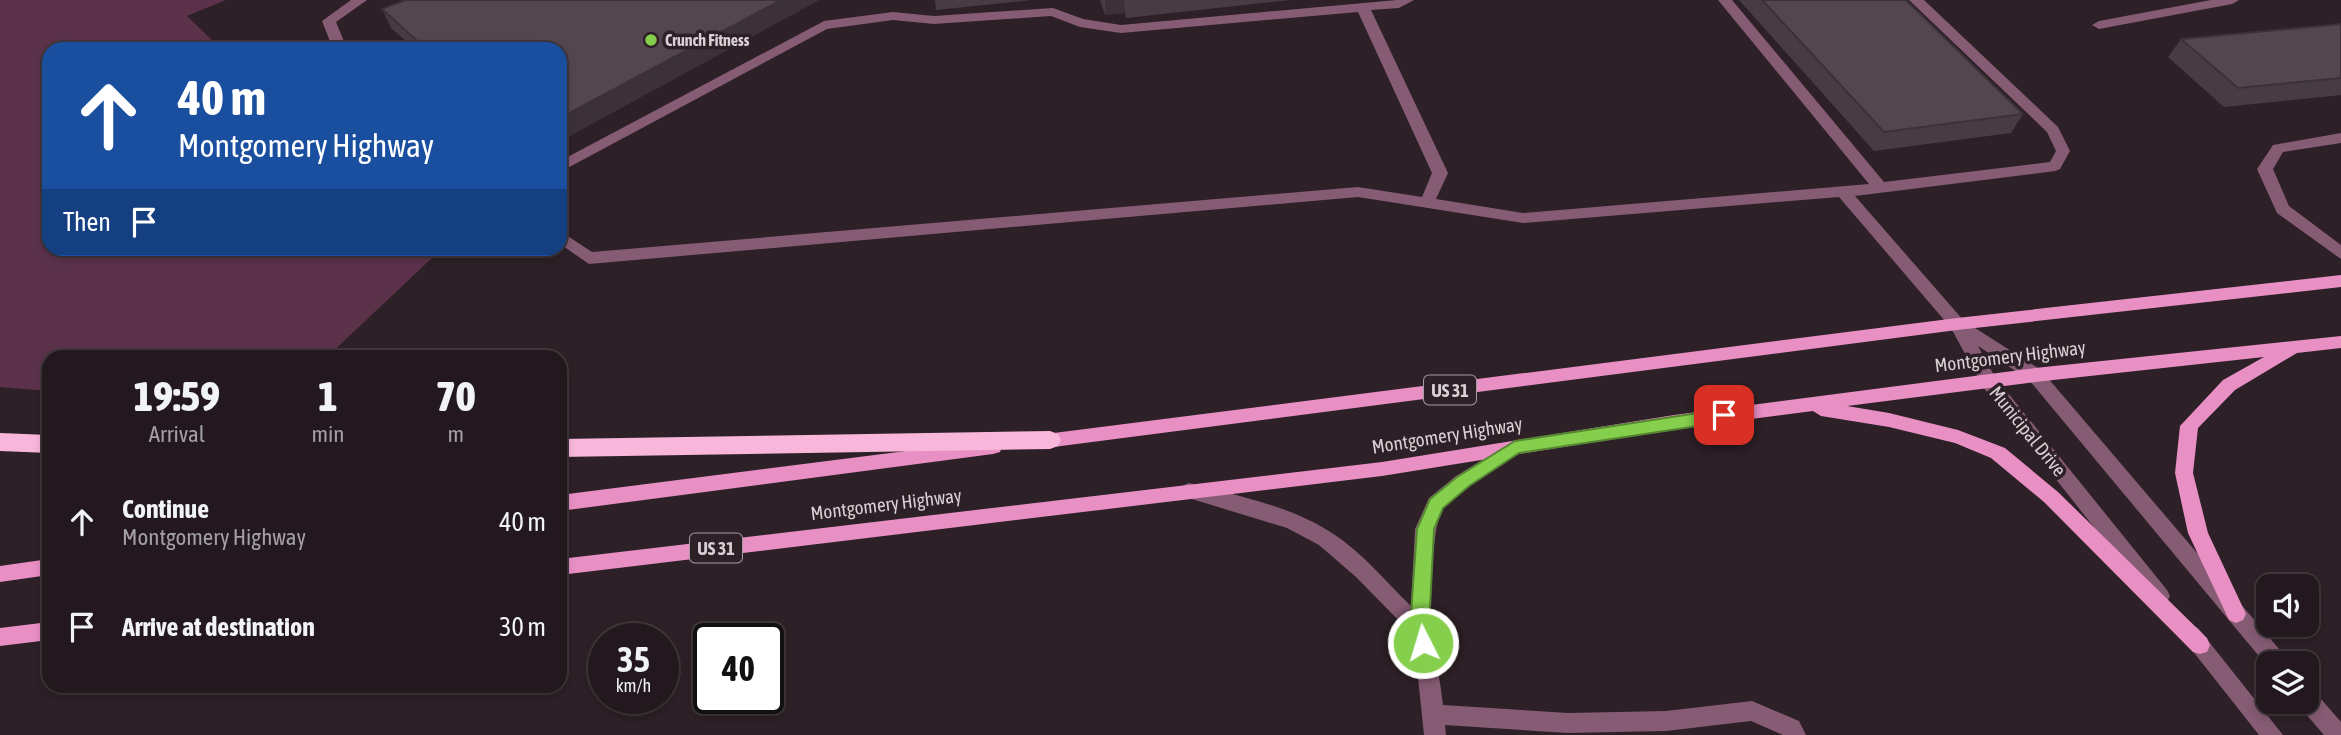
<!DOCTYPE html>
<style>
body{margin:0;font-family:"Asap Condensed",sans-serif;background:#2e252a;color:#f1f3f6;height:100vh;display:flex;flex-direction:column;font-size:26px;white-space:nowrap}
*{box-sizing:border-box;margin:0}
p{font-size:23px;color:#a2a0a4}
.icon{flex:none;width:38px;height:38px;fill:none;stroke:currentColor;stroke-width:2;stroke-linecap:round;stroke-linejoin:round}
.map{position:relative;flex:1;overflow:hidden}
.side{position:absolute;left:42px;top:350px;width:525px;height:343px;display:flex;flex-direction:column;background:#22181d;border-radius:21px;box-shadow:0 4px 10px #0003,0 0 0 2px #3f373b}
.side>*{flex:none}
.hud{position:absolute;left:42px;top:42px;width:525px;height:214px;border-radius:21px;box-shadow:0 4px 10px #0003,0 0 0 2px #3f373b;background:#1a4fa0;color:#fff;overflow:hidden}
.tools{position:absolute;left:2256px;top:574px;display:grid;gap:14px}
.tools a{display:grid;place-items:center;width:63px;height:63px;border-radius:14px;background:#22181d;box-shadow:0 4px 10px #0003,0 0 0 2px #3f373b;font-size:35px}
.speed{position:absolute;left:588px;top:623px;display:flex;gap:14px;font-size:35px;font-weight:700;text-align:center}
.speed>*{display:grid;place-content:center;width:91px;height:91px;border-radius:50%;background:#22181d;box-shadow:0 4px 10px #0003,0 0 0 2px #3f373b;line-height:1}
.speed small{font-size:18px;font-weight:400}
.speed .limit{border:4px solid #111;border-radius:10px;background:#fff;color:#111}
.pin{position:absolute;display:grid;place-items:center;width:60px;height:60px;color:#fff;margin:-30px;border-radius:14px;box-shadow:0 4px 10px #0006}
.me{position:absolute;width:77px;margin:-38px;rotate:355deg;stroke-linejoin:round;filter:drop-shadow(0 0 5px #0008)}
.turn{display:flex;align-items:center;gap:24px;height:147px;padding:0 21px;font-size:32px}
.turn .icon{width:91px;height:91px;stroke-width:2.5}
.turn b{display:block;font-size:49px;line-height:60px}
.then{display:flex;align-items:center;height:66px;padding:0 21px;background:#0003;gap:14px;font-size:26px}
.eta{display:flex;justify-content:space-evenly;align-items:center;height:119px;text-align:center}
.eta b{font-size:42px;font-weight:800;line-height:49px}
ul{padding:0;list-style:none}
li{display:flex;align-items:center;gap:21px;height:105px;padding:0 21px}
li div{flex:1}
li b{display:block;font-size:26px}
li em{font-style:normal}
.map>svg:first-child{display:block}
.green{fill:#5c324b}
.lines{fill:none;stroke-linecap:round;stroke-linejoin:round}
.minor{fill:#865b74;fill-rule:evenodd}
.major{fill:#e88fc4;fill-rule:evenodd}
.highway{fill:#f7b6da;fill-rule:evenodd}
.wall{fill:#483c43}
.shaded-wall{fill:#3b3137}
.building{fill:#54464e;stroke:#3b3137;stroke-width:2}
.route{fill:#85cf4d;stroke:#568732;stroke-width:2}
.poi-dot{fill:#85cf4d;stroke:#2d2027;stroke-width:2.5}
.labels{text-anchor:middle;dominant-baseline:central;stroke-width:7;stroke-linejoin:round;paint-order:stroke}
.far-poi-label{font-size:16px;font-weight:bold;fill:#d9d0d5;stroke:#2d2027;text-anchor:start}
.shield{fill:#2d2027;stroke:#a59ba1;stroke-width:2}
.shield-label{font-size:18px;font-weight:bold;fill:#d9d0d5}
.street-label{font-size:19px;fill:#d9d0d5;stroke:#2d2027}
</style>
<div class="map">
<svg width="2341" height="735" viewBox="0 0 2341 735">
<rect width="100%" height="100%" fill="#2d2027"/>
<polygon class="green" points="0,0 226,0 187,16 221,49 49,49 49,248 426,248 434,256 327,357 49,357 49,391 0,387"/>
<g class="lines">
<g class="minor">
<polygon points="351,0 367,0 336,22 347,49 333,49 322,21"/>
<polygon points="1397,0 1414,0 1399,8 1371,10 1448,173 1436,199 1523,213 1869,184 1718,0 1732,0 1884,182 2050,162 2056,151 2047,132 1909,0 1924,0 2058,127 2070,151 2060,169 2055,171 1855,196 1964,321 2041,370 2285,656 2288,663 2268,663 2268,667 2029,380 1978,346 1995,377 2167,590 2170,596 2167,602 2160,605 2153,602 1983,387 1951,328 1839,197 1523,223 1358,197 589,264 560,244 560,231 592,252 1358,187 1422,197 1432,173 1358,12 1121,33 1080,27 1051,16 934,24 893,20 827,29 560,172 560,161 824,21 893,12 934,16 1053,8 1083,19 1121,25"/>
<polygon points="2211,0 2239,0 2232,4 2099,29 2092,25 2099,21"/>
<polygon points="2341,133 2341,143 2283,152 2273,169 2289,206 2341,245 2341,259 2277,213 2257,169 2273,145"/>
<path d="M1515 440 1522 442 1524 447 1522 452C1499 467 1460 487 1443 509 1432 524 1428 610 1431 630 1435 655 1440 679 1443 705L1568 713 1666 711 1752 701 1799 721 1806 735H1783L1751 721 1666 731 1568 733 1445 725 1446 735H1424L1416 658 1411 633 1356 577 1319 545 1287 528 1182 496 1180 491 1182 486 1189 483C1237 496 1289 505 1332 533 1362 552 1385 581 1411 606L1415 529 1429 498 1456 476Z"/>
<polygon points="2191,625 2198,628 2283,735 2259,735 2184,640 2181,634 2184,628"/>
<polygon points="2306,688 2314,691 2341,722 2341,735 2324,735 2298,705 2297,702 2306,702"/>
</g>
<g class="major">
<polygon points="2341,275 2341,287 1957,330 1038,449 1031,447 1029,442 1031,437 1038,435 1957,318"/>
<polygon points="2341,336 2341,348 2297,353 2235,390 2198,428 2193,473 2208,533 2246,614 2243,620 2236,623 2229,620 2188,533 2175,473 2180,426 2223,380 2264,357 2035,382 1847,406 1889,413 1958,430 2005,448 2058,492 2207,638 2210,645 2207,652 2200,654 2193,652 2044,502 1991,458 1955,443 1889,427 1821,416 1813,411 1674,429 1382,476 560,575 560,559 1382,462 1674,415 2035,368"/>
<polygon points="993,440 1000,442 1002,447 1000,452 993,454 560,511 560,495"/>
<polygon points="49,559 49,575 0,582 0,566"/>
<polygon points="49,622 49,640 0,646 0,628"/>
</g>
<g class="highway">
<polygon points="1050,431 1058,434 1061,440 1058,446 1050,449 560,457 560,439"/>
<polygon points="0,433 49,435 49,453 0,451"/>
</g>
</g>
<g class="wall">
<polygon points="819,0 560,141 560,49 415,49 391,28 382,9"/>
<polygon points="935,0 1032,0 936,10"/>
<polygon points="1100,0 1290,0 1126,18 1125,13 1105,15"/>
<polygon points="1739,0 1906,0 2023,114 2011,133 1874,151"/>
<polygon points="2341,24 2341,95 2224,107 2168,57 2181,39"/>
</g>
<g class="shaded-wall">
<polygon points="781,0 819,0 560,141 560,118"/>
<polygon points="1105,0 1124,0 1125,13 1105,15"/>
</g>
<g class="building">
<polygon points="405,0 781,0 560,118 560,49 426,49 382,9"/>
<polygon points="1762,0 1906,0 2023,114 1884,132"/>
<polygon points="2341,24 2341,78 2238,88 2181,39"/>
</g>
<polygon class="route" points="1724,409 1733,415 1724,422 1519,453 1469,486 1443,508 1434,529 1429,628 1433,643 1430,649 1423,651 1417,649 1410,628 1417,529 1430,499 1457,477 1515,441"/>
<circle class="poi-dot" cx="651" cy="40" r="7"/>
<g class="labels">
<g class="far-poi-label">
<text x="665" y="40">Crunch Fitness</text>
</g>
<g class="shield">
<rect x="1424" y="375.5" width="52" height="29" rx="5"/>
<rect x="690" y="533.5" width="52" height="29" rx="5"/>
</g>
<g class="shield-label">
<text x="1450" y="390">US 31</text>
<text x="716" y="548">US 31</text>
</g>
<g class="street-label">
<text transform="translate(2010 356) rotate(-7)">Montgomery Highway</text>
<text transform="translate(2028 431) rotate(51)">Municipal Drive</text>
<text transform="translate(1447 435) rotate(-9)">Montgomery Highway</text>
<text transform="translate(886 504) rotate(-7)">Montgomery Highway</text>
</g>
</g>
</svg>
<div class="tools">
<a><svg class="icon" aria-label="sound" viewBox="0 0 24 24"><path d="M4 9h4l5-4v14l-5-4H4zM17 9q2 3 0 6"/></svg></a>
<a><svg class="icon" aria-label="layers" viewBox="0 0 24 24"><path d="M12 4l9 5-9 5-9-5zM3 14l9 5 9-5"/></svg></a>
</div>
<div class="speed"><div>35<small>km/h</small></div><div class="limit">40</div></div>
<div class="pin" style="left:1724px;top:415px;background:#d93025"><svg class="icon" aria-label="arrive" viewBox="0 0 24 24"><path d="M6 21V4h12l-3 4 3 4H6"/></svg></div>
<svg class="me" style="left:1423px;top:643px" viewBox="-20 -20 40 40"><circle r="17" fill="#85cf4d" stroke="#fff" stroke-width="3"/><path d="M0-11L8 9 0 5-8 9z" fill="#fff"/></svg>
<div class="hud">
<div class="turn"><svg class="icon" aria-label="ahead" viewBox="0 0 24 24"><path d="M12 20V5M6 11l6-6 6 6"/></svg><div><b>40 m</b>Montgomery Highway</div></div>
<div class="then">Then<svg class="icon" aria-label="arrive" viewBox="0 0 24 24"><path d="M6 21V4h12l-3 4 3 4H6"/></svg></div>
</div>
<section class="side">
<div class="eta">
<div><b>19:59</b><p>Arrival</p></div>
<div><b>1</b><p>min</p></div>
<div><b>70</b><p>m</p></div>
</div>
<ul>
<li><svg class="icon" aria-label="ahead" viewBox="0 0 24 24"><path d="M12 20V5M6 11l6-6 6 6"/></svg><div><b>Continue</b><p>Montgomery Highway</p></div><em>40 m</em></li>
<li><svg class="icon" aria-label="arrive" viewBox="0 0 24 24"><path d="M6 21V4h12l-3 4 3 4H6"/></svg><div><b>Arrive at destination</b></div><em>30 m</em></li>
</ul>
</section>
</div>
